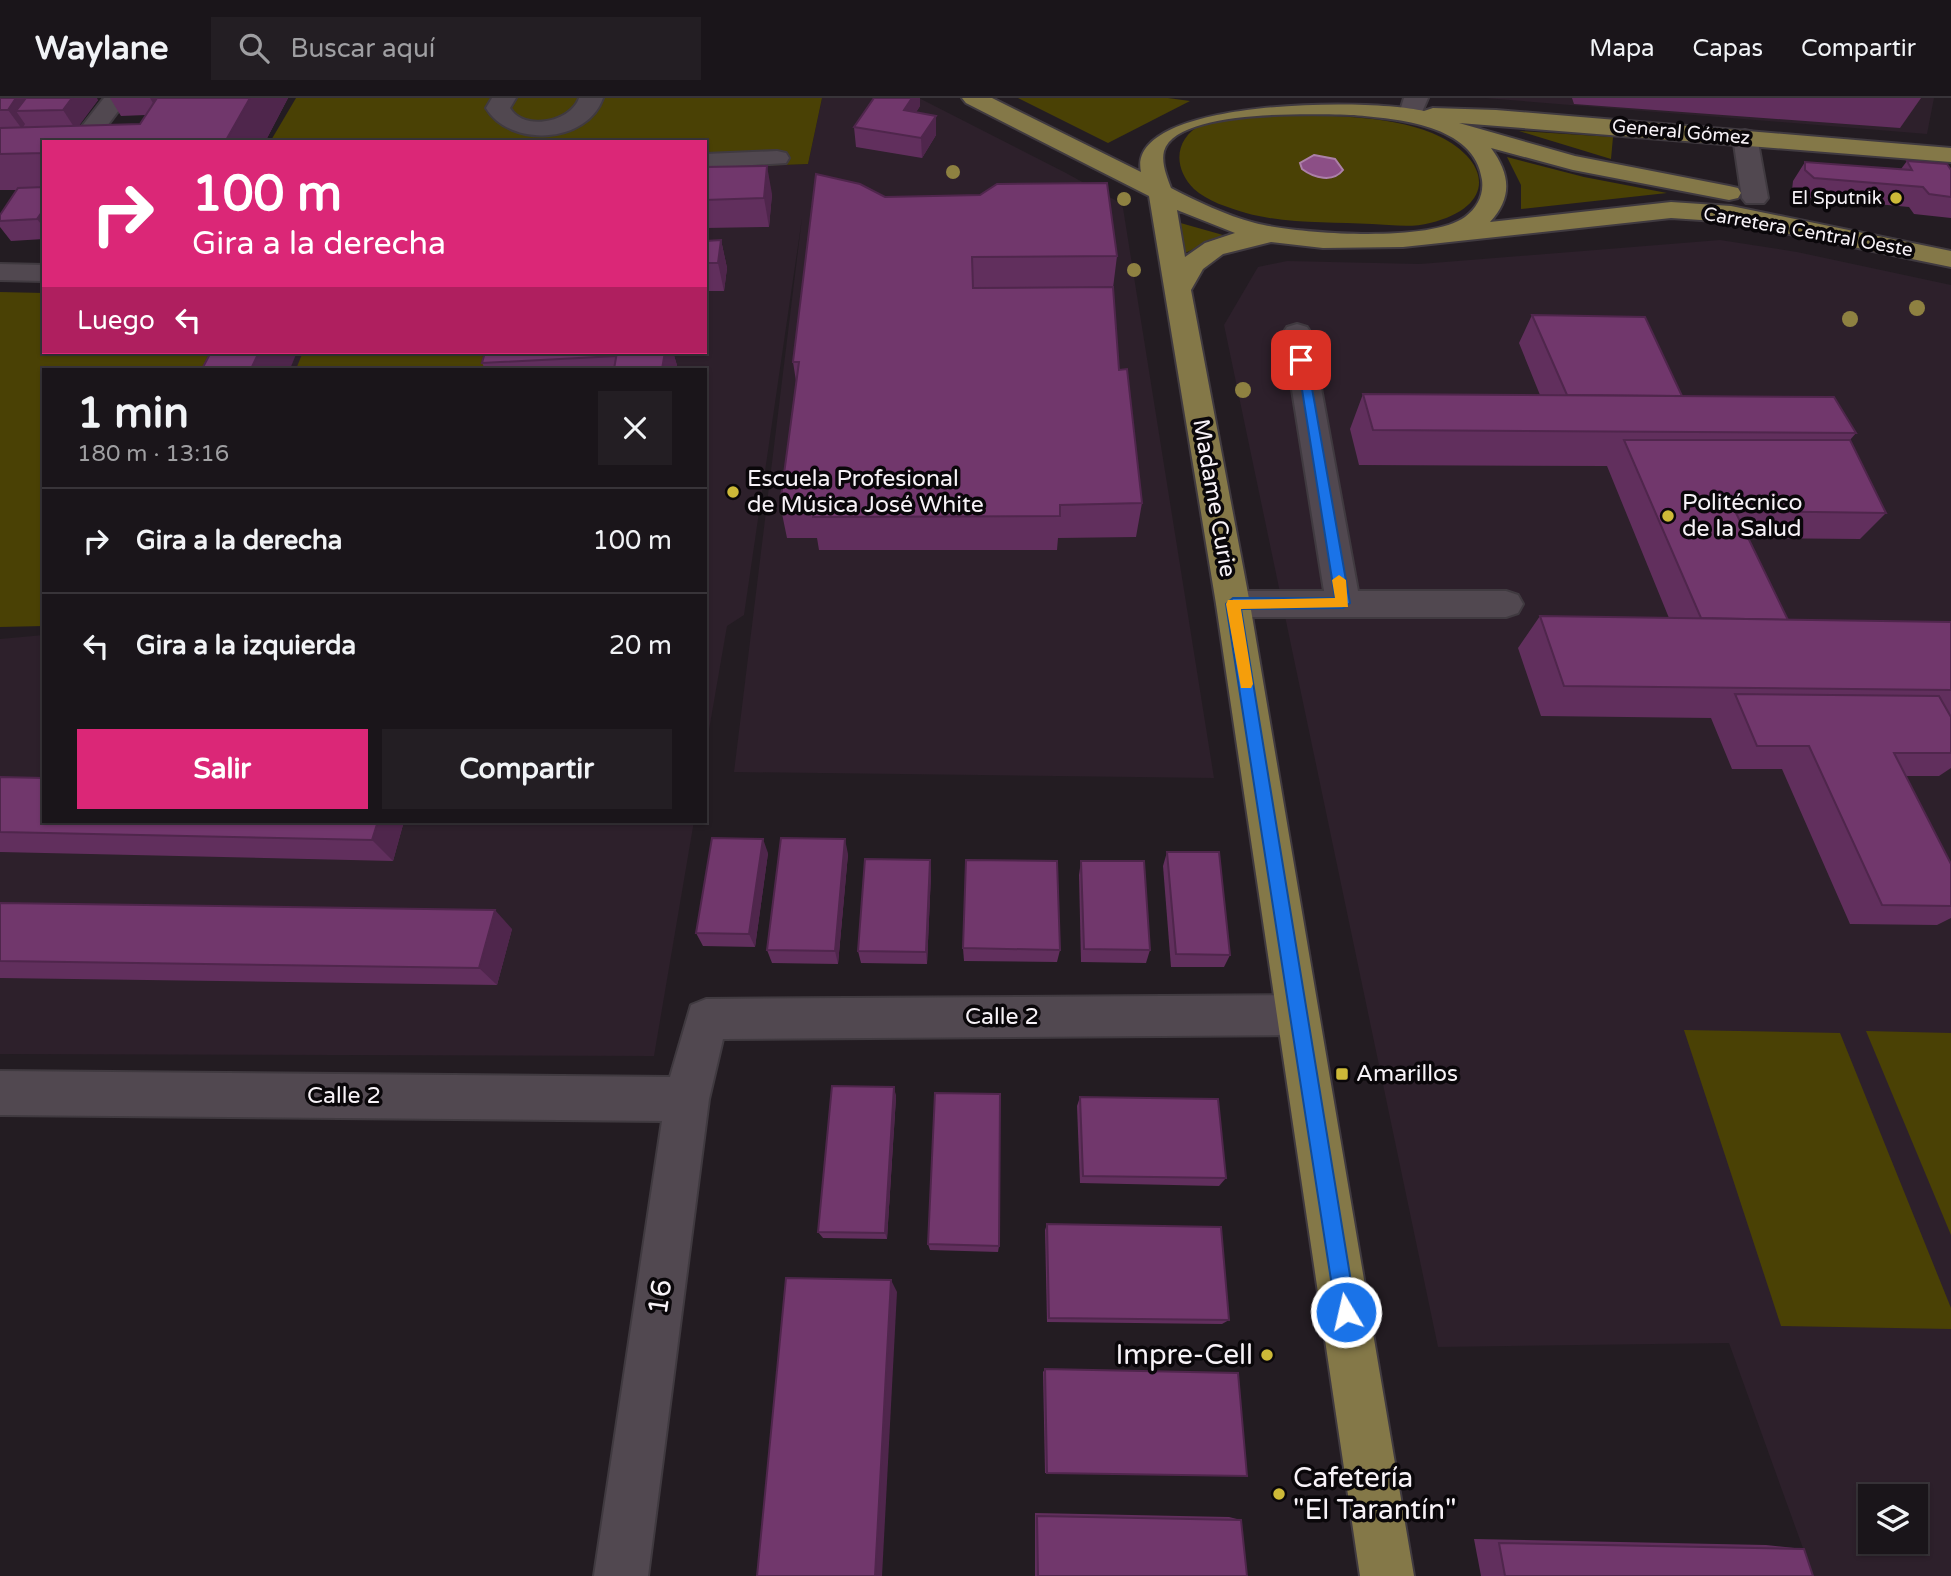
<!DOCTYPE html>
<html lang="es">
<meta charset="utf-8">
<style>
:root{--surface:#1a151a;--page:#231e23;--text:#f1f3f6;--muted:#9f9fa2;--line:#383439;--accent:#db2777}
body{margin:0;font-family:"Varela Round",sans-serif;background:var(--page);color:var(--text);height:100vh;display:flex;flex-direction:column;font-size:26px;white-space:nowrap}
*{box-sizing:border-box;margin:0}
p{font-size:23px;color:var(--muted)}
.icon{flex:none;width:38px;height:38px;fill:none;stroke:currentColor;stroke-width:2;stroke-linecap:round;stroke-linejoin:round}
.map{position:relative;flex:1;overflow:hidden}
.side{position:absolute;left:42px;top:270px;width:665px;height:455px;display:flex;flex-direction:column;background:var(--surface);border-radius:0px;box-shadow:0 2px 5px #0004,0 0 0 2px var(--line)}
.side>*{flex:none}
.top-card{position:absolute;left:42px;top:42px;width:665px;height:214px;border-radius:0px;box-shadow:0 2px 5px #0004,0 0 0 2px var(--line);background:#db2777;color:#fff;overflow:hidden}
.buttons{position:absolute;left:1858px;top:1386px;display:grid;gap:14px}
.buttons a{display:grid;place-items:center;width:70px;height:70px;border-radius:0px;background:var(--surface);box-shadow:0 2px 5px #0004,0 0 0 2px var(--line);font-size:35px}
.pin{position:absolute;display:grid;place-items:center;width:60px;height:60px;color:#fff;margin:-30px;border-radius:14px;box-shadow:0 4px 10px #0006}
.me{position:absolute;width:77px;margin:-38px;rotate:351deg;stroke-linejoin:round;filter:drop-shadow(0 0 5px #0008)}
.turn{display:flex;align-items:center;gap:24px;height:147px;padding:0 35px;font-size:32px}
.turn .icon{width:91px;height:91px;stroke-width:2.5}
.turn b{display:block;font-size:49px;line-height:60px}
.then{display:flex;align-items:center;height:66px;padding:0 35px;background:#0003;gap:14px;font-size:26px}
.round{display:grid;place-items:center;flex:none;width:74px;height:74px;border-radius:0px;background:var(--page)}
.headline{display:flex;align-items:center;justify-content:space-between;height:119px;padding:0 35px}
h1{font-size:42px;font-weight:800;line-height:52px}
.cta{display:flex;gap:14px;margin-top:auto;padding:14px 35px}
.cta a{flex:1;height:80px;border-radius:0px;background:var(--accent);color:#fff;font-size:28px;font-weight:800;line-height:80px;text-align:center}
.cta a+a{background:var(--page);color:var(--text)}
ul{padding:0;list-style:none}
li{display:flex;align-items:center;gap:21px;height:105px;padding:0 35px;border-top:2px solid var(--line)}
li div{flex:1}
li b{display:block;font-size:26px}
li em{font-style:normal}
header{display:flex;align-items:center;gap:42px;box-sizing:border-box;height:98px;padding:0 35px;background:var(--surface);border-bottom:2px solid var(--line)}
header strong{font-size:33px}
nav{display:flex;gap:38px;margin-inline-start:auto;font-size:24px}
.search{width:490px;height:63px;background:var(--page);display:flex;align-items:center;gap:18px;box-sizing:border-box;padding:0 24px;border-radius:0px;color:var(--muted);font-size:26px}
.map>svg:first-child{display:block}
</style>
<header>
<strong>Waylane</strong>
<div class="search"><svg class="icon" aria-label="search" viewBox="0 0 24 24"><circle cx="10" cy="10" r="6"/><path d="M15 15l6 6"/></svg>Buscar aquí</div>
<nav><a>Mapa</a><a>Capas</a><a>Compartir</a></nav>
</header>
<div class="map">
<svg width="1951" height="1478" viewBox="0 0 1951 1478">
<rect width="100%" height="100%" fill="#231c22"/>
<g fill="#2d202b" fill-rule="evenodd">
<polygon points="822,0 919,0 1066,75 1115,102 1123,110 1214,680 734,674 802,120 744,517 727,528 705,655 705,271 214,271 222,254 705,254 705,70 808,66"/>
<polygon points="1485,0 1934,0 1927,36"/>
<path d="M1720,142L1797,154L1951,187V1478H1813L1729,1245L1438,1249L1224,227L1258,169L1287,163L1420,166ZM1871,1398H1916V1444H1871Z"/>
<polygon points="44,537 44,723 694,723 654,958 0,956 0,541"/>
</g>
<g fill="#4a4105">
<polygon points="296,0 822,0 808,66 705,70 705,44 270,44"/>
<polygon points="1018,0 1168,0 1190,3 1108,45"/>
<path d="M1254,15C1308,19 1383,14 1432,35C1491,60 1499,108 1430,125C1413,130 1390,127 1372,126C1331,124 1286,126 1246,115C1229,110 1207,103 1194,91C1172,69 1175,40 1202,26C1216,19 1239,19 1254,15Z"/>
<polygon points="1519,33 1613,39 1611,61"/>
<polygon points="1507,59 1584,79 1667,95 1521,111 1521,87"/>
<polygon points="1177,124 1223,137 1181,157"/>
<polygon points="0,194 44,195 44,254 222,254 213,271 44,271 44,528 0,529"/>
<polygon points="303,254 492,254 487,271 296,271"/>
<polygon points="1684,932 1840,935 1951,1210 1951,1231 1781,1228"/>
<polygon points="1866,933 1951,935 1951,1137"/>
</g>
<path fill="#8c4f86" stroke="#ac80a8" stroke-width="2" d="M1314,57L1335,61L1343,72C1333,85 1314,80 1302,71L1300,65Z"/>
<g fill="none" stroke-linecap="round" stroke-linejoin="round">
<defs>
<g id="minor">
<polygon points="104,0 128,0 95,44 0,46 0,32 79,32"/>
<path d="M492,0H516L510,10C524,34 571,24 579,0H603C587,46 510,50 486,10Z"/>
<polygon points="1404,0 1428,0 1419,21 1403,21 1399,16"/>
<polygon points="1745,32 1753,34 1757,39 1768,100 1764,105 1746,105 1742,100 1733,39 1737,34"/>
<polygon points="777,53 786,55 789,60 786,65 705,70 705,56"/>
<polygon points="0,166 44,167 44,183 0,182"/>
<polygon points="1297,226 1307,229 1311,235 1358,493 1506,493 1518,497 1523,506 1518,515 1506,519 1233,519 1221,515 1216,506 1221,497 1233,493 1324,493 1283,235 1287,229"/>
<polygon points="1298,897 1313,903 1319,917 1313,931 1298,937 723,941 709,1001 648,1478 594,1478 662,1023 0,1017 0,973 670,979 691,907 706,901"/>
</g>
<path id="major" d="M962,0H992L1141,74C1125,0 1371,0 1424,13L1433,10L1496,12L1951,50V64L1459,25L1575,58L1729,88L1738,90L1741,95L1738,100L1729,102L1573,72L1491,50C1510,76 1513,99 1490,124L1671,104L1731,108L1951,153V169L1731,124L1671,120L1403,149L1323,150L1271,144L1223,156L1203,171L1191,192L1250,506L1414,1478H1360L1216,506L1149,98L966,5ZM1354,17C1396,21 1475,26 1482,82C1484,97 1477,110 1465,119C1429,145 1298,136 1255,125C1225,117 1198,104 1171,90C1167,79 1161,65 1164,53C1177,10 1318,16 1354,17ZM1177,112L1235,135L1205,145L1185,159Z"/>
</defs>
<use href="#minor" stroke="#403a40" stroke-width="4"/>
<use href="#major" stroke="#403a40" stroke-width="4"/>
<use href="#minor" fill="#514850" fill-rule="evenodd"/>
<use href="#major" fill="#847848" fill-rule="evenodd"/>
</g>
<g fill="#8e8141">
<circle cx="953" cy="74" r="7"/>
<circle cx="1124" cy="101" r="7"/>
<circle cx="1134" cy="172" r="7"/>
<circle cx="1917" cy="210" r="8"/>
<circle cx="1850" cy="221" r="8"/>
<circle cx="1243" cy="292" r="8"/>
</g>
<g fill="#612f5d">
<polygon points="0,0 98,2 78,28 140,26 146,17 121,18 110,0 288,0 265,44 44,44 44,141 11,143 0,129 0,117 17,92 0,92"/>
<polygon points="1572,0 1921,0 1900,30 1574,6"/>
<polygon points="920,8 916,14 936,18 936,37 922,60 856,49 854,29"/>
<polygon points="1907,63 1951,72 1951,120 1914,116 1909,109 1801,99 1792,92 1793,83 1805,64 1901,71"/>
<polygon points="705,69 772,96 769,129 705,130"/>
<polygon points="885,99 1117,158 1113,190 1119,272 1142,405 1136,439 1058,440 1057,452 819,452 817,440 787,440 780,406 796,283 793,264"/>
<polygon points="721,142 727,170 724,193 705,193 705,143"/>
<polygon points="1532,217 1682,298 1856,335 1850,342 1886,415 1860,441 1748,440 1788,522 1951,524 1951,670 1939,678 1906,678 1951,766 1951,820 1937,827 1850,826 1782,671 1732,671 1711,620 1541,618 1518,550 1540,518 1669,520 1607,368 1359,367 1350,331 1363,296 1540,297 1519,245"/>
<polygon points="673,254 678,271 485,271 482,265"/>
<polygon points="0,679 404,723 393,763 0,754"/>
<polygon points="1167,754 1230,857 1224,869 1171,869 1163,768"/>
<polygon points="768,755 755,849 703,848 696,835"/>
<polygon points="848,756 838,866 772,865 767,852"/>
<polygon points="930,762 931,776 927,866 861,865 858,853"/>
<polygon points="1081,763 1150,852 1146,865 1081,864 1079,777"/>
<polygon points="0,805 512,831 497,887 0,880"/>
<polygon points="963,850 1060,852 1057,864 964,863"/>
<polygon points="894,989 896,999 887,1141 823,1140 818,1134"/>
<polygon points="1080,999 1226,1080 1219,1088 1080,1085 1077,1008"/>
<polygon points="1047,1126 1229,1222 1222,1226 1047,1224 1045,1132"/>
<polygon points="928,1146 999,1148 998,1154 930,1152"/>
<polygon points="1045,1271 1047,1375 1045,1375 1043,1274"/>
<polygon points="1035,1415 1229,1419 1241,1422 1247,1478 1035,1478"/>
<polygon points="1474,1441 1766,1447 1804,1451 1813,1478 1481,1478"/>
</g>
<g fill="#4f264c">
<polygon points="16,0 42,0 16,13 25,26 22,31 8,12"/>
<polygon points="72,0 97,0 98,2 76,32 63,12"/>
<polygon points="150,0 166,0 160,17"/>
<polygon points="250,0 288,0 265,44 225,44"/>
<polygon points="912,0 920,0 920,8 905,32 904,12"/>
<polygon points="936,18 936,37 922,60 921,40"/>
<polygon points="767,68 772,96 769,129 764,100"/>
<polygon points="44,111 44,130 37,121"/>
<polygon points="721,142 727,170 724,193 718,165"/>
<polygon points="259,254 297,254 290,271 251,271"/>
<polygon points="665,254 673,254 678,271 662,271"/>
<polygon points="378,723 404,723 393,763 372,742"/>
<polygon points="763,741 768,755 755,849 749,836"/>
<polygon points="845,741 848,756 838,866 835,853"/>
<polygon points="930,762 931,776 927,866 926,854"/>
<polygon points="495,812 512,831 497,887 479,870"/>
<polygon points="894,989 896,999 887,1141 885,1135"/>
<polygon points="891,1182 897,1194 882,1478 875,1478"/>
</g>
<g fill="#71376c" stroke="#4f264c" stroke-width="2">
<polygon points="0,0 16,0 8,12 0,12"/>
<polygon points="26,0 72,0 63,12 16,13"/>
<polygon points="157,0 250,0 225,44 44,44 44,55 0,56 0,30 140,26"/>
<polygon points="874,0 912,0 904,12 936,18 921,40 854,29"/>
<polygon points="1907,63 1947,66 1951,72 1951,99 1929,96 1923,89 1814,80 1805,72 1805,64 1912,72"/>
<polygon points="767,68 764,100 705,102 705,69"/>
<polygon points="816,76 860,86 885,99 980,97 997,86 1107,85 1117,158 972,159 973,190 1113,189 1119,272 1127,271 1142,405 1060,407 1060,418 813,419 814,407 780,406 799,264 793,264"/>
<polygon points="44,89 44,111 37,121 0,123 0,117 18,90"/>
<polygon points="721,142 718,165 705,165 705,143"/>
<polygon points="1532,217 1645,219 1682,298 1567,297"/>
<polygon points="211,254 259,254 251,271 202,271"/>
<polygon points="485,254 617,254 616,258 482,265"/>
<polygon points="617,254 665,254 662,271 614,271"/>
<polygon points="1363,296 1834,299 1856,335 1373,332"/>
<polygon points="1624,342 1850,342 1886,415 1735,413 1788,522 1701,520"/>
<polygon points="1540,518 1951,524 1951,592 1564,588"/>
<polygon points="1735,596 1939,598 1951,619 1951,655 1894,655 1951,766 1951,808 1882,807 1809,648 1757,648"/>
<polygon points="0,679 44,680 44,723 378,723 372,742 0,734"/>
<polygon points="712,740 763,741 749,836 696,835"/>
<polygon points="781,740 845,741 835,853 767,852"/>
<polygon points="1167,754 1219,754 1230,857 1176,856"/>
<polygon points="865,761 930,762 926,854 858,853"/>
<polygon points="966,762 1057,763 1060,852 963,850"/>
<polygon points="1081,763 1144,763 1150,852 1084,851"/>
<polygon points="0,805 495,812 479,870 0,863"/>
<polygon points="832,988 894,989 885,1135 818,1134"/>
<polygon points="935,995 1000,996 999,1148 928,1146"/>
<polygon points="1080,999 1218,1001 1226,1080 1083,1078"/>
<polygon points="1047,1126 1221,1129 1229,1222 1049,1220"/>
<polygon points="786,1180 891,1182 875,1478 757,1478"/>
<polygon points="1045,1271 1238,1275 1247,1378 1047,1375"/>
<polygon points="1037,1418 1241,1422 1247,1478 1038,1478"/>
<polygon points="1499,1445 1804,1451 1813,1478 1505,1478"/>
</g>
<polygon fill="#1a73e8" stroke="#114b97" stroke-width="2" points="1297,260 1307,262 1350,505 1343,510 1241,511 1356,1214 1353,1221 1346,1224 1339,1221 1336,1214 1226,506 1233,500 1335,500"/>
<polygon fill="#f59e0b" points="1339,477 1346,482 1348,509 1241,511 1253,586 1251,590 1241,590 1226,506 1228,502 1335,500 1332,482"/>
<g fill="#cdb938" stroke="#0a070a" stroke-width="2.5">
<circle cx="1896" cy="100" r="7"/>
<circle cx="733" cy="394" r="7"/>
<circle cx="1668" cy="418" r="7"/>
<rect x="1335" y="969" width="14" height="14" rx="3.5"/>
<circle cx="1267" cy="1257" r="7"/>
<circle cx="1279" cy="1396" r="7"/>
</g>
<g text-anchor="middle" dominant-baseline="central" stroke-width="7" stroke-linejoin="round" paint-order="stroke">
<g font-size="19" fill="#f7f2f7" stroke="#0a070a">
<text transform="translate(1681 34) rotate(5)">General Gómez</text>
<text transform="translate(1808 134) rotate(10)">Carretera Central Oeste</text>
</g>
<g font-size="19" fill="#f7f2f7" stroke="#0a070a" text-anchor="end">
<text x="1882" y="100">El Sputnik</text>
</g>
<g font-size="23" fill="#f7f2f7" stroke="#0a070a" text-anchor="start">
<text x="747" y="381">Escuela Profesional<tspan x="747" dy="26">de Música José White</tspan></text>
<text x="1682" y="405">Politécnico<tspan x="1682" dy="26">de la Salud</tspan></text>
<text x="1356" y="976">Amarillos</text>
</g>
<g font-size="23" fill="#f7f2f7" stroke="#0a070a">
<text transform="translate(1214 400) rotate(80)">Madame Curie</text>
<text x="1002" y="919">Calle 2</text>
<text x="344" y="998">Calle 2</text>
</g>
<g font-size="28" fill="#f7f2f7" stroke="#0a070a">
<text transform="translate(660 1199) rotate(-82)">16</text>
</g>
<g font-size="28" fill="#f7f2f7" stroke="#0a070a" text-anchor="end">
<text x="1253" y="1257">Impre-Cell</text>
<text x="1293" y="1380" text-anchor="start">Cafetería<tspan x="1293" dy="32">"El Tarantín"</tspan></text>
</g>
</g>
</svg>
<div class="buttons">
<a><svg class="icon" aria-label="layers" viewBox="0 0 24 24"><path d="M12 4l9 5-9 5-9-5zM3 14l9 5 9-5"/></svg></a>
</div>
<div class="pin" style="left:1301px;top:262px;background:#d93025"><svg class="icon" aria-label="arrive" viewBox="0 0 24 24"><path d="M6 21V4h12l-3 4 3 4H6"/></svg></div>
<svg class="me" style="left:1346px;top:1214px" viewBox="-20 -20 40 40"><circle r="17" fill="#1a73e8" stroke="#fff" stroke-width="3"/><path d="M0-11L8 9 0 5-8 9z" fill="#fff"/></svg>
<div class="top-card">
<div class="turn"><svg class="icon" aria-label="right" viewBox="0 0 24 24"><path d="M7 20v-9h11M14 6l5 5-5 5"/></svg><div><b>100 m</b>Gira a la derecha</div></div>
<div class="then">Luego<svg class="icon" aria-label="left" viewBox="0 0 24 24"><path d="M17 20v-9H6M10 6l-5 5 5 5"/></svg></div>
</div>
<section class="side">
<div class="headline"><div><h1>1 min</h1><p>180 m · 13:16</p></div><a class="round"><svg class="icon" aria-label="close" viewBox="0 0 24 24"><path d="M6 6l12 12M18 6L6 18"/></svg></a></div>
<ul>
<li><svg class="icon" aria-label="right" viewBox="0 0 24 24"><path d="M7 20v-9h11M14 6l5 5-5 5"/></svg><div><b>Gira a la derecha</b></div><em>100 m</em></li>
<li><svg class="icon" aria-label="left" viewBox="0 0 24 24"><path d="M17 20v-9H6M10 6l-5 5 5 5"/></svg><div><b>Gira a la izquierda</b></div><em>20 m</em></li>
</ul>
<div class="cta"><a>Salir</a><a>Compartir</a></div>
</section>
</div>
